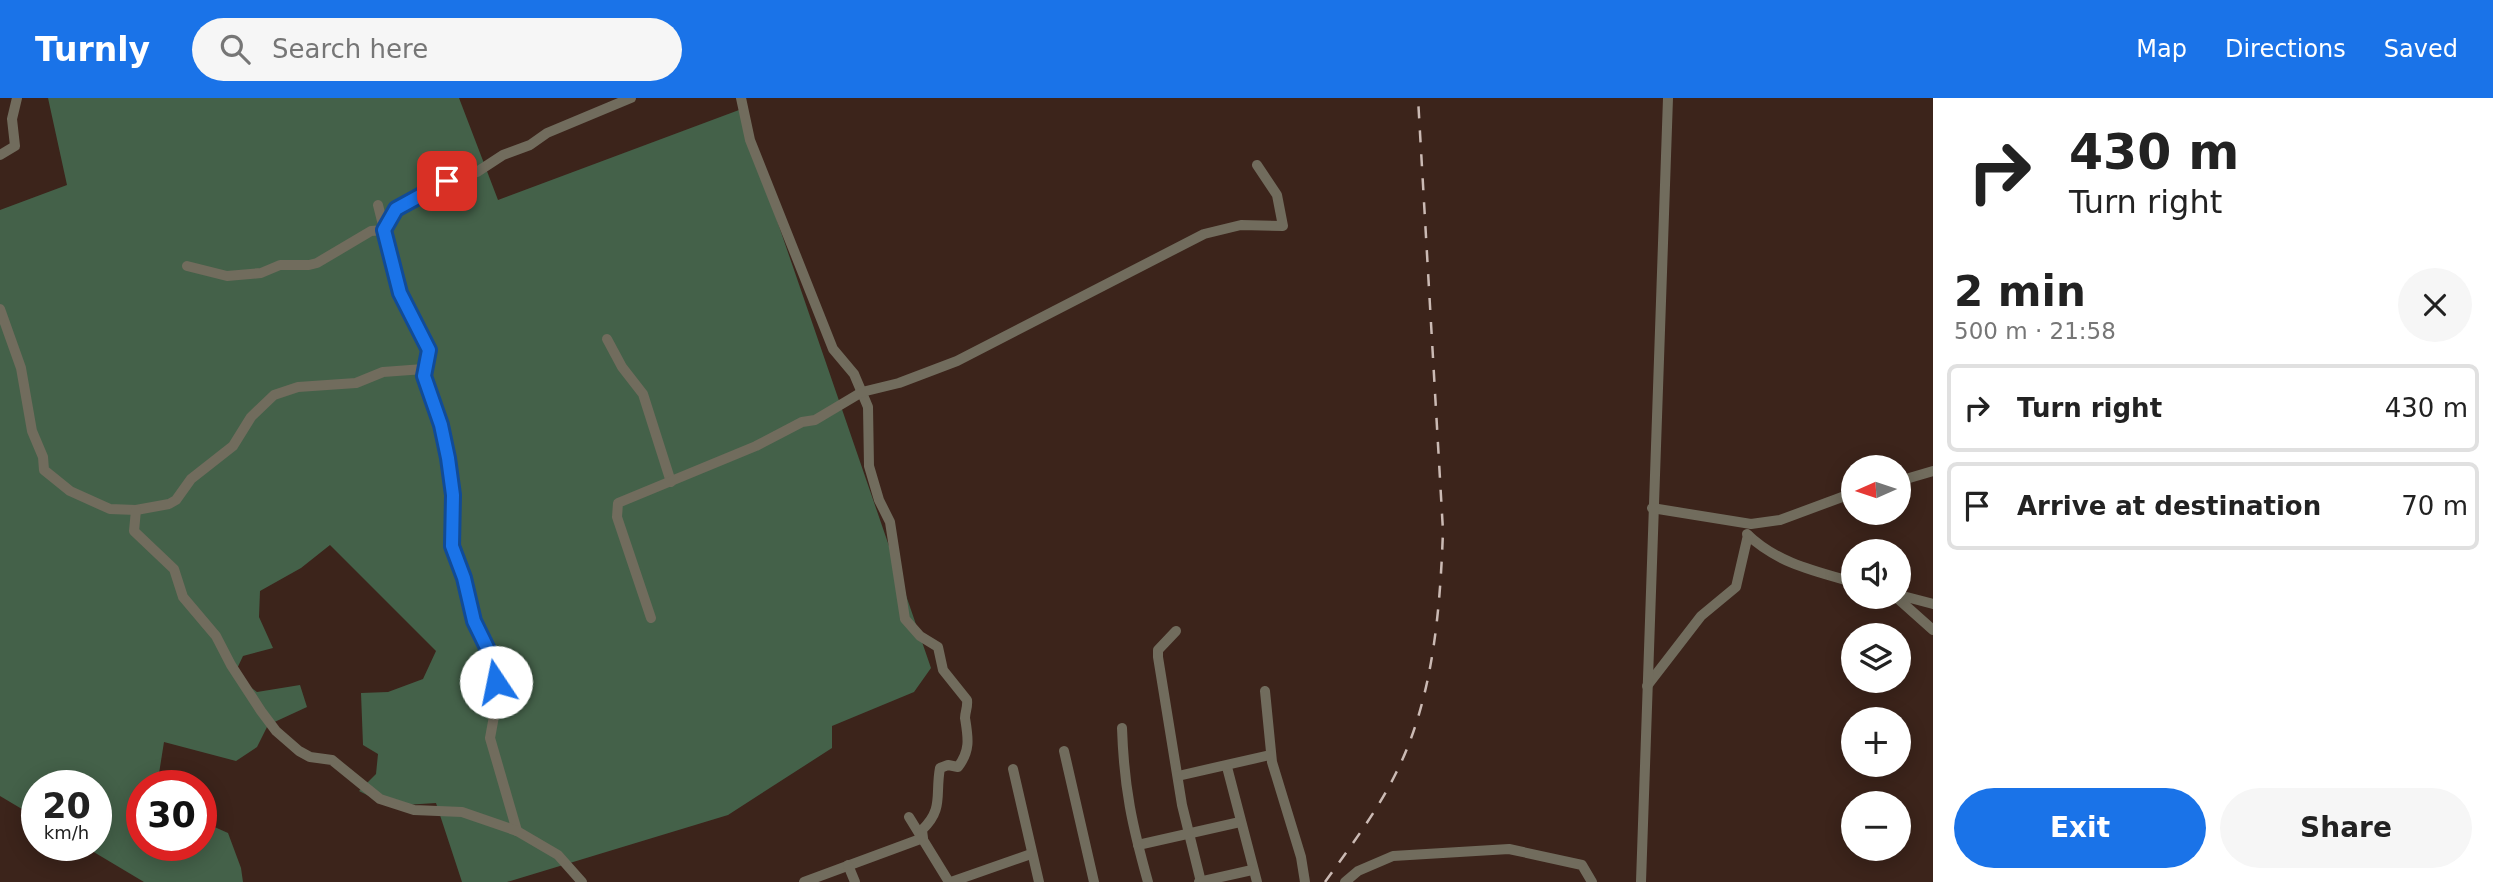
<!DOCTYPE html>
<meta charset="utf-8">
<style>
:root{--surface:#fff;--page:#f6f6f6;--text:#222;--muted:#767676;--line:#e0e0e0;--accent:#1a73e8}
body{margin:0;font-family:"DejaVu Sans",sans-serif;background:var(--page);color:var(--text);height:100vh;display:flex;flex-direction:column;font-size:26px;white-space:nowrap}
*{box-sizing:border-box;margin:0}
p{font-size:23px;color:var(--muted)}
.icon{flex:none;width:38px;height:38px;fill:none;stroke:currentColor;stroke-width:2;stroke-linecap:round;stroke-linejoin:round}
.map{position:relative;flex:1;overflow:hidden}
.panel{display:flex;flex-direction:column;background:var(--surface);width:560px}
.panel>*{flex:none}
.hud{background:#fff;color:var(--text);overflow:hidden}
.needle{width:46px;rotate:267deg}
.controls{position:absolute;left:1841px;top:357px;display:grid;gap:14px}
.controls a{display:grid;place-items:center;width:70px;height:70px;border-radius:50%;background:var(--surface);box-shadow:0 4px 18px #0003;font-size:35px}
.speed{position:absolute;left:21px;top:672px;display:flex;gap:14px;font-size:35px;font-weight:700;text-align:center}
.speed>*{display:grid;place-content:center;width:91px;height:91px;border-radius:50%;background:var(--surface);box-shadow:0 4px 18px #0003;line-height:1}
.speed small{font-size:18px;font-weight:400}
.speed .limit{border:10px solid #d22;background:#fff;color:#111}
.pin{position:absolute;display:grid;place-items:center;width:60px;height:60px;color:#fff;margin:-30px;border-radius:14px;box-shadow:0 4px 10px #0006}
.me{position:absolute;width:77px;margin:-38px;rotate:349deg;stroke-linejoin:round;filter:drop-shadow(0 0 5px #0008)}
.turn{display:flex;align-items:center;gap:24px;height:147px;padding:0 21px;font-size:32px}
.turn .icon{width:91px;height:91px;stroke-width:2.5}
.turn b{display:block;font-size:49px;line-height:60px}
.round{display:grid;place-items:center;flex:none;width:74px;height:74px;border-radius:37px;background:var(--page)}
.overview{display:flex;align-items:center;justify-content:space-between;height:119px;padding:0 21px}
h1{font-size:42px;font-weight:600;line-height:52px}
.action{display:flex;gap:14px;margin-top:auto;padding:14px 21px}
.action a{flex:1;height:80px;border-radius:42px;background:var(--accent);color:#fff;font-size:28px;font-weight:600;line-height:80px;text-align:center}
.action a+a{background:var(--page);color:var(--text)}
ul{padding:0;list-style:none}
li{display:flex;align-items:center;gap:21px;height:88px;margin:0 14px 10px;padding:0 7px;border:4px solid var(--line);border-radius:10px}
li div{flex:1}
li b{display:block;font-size:26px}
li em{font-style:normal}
header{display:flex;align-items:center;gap:42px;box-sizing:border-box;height:98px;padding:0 35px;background:var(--accent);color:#fff}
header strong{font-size:33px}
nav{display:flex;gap:38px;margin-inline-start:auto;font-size:24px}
.search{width:490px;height:63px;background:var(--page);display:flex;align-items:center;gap:18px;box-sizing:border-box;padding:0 24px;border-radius:38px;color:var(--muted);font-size:26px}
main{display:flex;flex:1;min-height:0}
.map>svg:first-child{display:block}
</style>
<header>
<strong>Turnly</strong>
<div class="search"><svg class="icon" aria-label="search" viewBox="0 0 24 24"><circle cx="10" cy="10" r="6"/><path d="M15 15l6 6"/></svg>Search here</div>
<nav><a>Map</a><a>Directions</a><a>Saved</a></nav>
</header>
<main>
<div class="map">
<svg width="1933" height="784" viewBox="0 0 1933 784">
<rect width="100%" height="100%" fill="#3c241b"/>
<polygon fill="#446149" points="48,0 459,0 498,102 739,12 931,570 914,594 832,628 832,650 728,717 507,784 462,784 436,705 389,708 359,693 376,676 378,656 363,647 361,595 388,594 423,581 436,553 330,447 301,470 260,493 259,519 273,550 243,558 234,577 257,594 300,587 307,609 268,627 257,649 236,663 164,644 157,688 142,688 142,747 201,747 201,723 228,735 241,770 243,784 144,784 82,747 96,747 96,688 37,688 37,720 0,698 0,112 67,87"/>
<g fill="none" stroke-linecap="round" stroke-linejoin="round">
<g stroke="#716c5d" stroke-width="10">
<path d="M741,0L750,42L833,251L854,276L868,309L869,368L879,402L890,424L905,521L920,538L938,549L943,572L967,602C968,609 965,614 965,620C968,639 971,652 958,669L948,667L940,670C935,697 944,711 922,732L923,740L804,784"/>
<polyline points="0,57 15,48 12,21 17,0"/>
<polyline points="378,107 400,195 429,252 424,278 441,327 453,397 451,448 464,480 478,535 486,544 494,564 497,602 490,640 517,733"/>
<polyline points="187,168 227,178 261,175 280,167 309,167 317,165 371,133 384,132 396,112 437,87 477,74 503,57 530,47 547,35 631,0"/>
<polyline points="0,211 21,270 32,333 43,359 44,372 70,393 110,411 136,412 169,406 176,402 191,381 233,348 251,319 274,297 298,289 356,285 383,274 424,271"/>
<polyline points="607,241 622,269 643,296 671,384"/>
<polyline points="1899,383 1933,373"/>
<polyline points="1652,410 1751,426 1780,422 1853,395"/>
<polyline points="136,412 134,433 174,471 183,499 216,538 231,567 261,613 276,633 299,653 310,659 332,662 380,701 414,712 462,714 517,733 558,757 582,784"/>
<path d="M1747,436C1777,465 1814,473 1853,484"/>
<polyline points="1899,497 1933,506"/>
<polyline points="1896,499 1933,532"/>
<polyline points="651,520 617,419 618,405 756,348 802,324 815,322 862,294 899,285 957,263 1204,136 1241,127 1283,128 1277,97 1257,67"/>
<polyline points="1176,533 1158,552 1158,559 1182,707 1201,784"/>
<polyline points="1647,588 1701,518 1736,489 1748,437"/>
<polyline points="1265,593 1272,664 1301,759 1305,784"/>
<path d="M1122,630C1124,690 1132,727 1148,784"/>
<polyline points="1064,653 1094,784"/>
<polyline points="1227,669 1257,784"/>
<polyline points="1013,671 1039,784"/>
<polyline points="1178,678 1270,657"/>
<polyline points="909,719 949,784"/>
<polyline points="1138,747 1240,724"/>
<polyline points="848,767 855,784"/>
<polyline points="951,784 1031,756"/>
<polyline points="1199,784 1252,772"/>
<polyline points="1345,784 1358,773 1393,758 1509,751 1582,767 1592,784"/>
<polyline points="1641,784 1668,0"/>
</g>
<path stroke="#cbbab4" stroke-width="2.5" stroke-dasharray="12 12" stroke-linecap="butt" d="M1325,784C1350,749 1376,715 1395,677C1433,603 1440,514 1443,433L1418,0"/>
</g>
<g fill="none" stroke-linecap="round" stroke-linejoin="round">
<defs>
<polyline id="route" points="447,83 396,111 384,132 400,195 429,252 424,278 441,327 448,360 453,397 452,448 464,480 474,523 494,564 496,584"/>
</defs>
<use href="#route" stroke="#114b97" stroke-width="18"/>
<use href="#route" stroke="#1a73e8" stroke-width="12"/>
</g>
</svg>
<div class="controls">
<a><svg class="needle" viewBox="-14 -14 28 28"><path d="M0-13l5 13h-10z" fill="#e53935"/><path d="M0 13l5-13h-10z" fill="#767676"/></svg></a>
<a><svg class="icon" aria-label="sound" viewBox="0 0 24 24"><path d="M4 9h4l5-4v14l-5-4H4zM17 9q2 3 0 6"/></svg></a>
<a><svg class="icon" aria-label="layers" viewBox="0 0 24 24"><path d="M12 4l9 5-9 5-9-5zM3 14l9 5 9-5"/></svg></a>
<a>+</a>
<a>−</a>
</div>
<div class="speed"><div>20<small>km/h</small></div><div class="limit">30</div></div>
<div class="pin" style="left:447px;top:83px;background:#d93025"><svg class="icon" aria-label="arrive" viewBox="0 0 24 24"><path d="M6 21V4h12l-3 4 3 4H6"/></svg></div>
<svg class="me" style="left:496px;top:584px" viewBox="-20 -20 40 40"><circle r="19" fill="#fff"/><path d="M0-13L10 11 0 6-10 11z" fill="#1a73e8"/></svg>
</div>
<section class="panel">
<div class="hud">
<div class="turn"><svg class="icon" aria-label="right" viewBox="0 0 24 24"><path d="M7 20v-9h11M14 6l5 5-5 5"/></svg><div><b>430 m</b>Turn right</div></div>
</div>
<div class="overview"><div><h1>2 min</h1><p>500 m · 21:58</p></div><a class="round"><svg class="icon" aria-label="close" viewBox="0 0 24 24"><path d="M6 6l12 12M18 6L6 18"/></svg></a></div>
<ul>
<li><svg class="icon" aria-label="right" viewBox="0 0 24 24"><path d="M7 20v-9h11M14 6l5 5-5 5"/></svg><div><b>Turn right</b></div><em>430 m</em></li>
<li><svg class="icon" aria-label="arrive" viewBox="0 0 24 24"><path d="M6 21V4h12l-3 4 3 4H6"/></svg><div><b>Arrive at destination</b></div><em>70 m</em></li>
</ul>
<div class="action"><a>Exit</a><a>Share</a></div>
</section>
</main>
